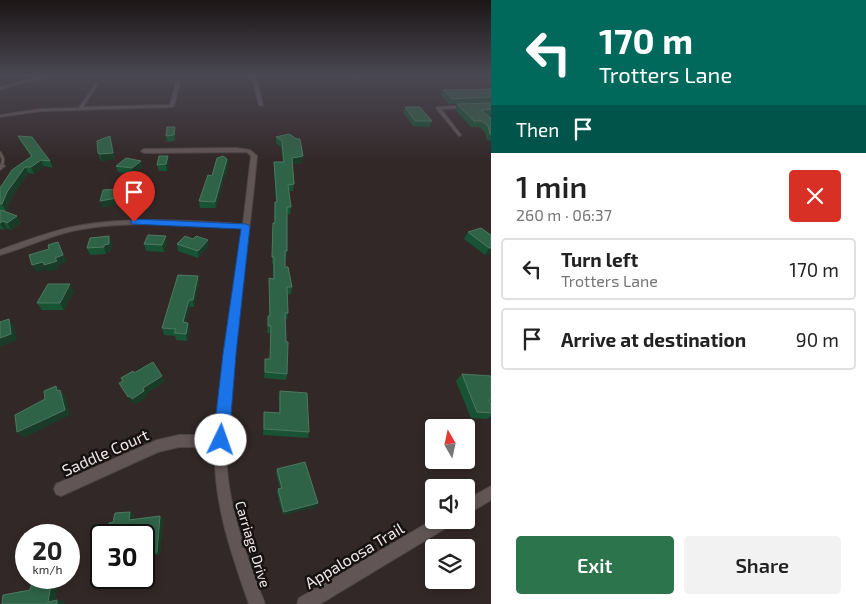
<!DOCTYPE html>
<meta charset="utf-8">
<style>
:root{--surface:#fff;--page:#f2f2f2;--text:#222;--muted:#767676;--line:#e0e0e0;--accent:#2c744c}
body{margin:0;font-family:"Exo 2",sans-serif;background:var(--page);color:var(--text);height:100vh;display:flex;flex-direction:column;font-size:19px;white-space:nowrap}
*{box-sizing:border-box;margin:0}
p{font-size:16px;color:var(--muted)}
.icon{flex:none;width:28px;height:28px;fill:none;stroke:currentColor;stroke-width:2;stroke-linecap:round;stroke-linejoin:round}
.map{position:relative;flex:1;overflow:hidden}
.details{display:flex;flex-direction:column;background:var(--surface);width:375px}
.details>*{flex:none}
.hud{background:#00695c;color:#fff;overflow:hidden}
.needle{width:32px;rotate:351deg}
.buttons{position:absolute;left:425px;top:419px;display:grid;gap:10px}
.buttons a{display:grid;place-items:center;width:50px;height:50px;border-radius:5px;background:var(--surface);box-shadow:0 2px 8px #0003;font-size:25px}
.speed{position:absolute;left:15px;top:524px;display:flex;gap:10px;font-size:25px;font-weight:700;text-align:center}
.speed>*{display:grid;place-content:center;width:65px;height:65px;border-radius:50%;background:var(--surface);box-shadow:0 2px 8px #0003;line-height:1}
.speed small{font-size:12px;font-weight:400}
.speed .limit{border:2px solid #111;border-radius:8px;background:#fff;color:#111}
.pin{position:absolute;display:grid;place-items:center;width:42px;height:42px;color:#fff;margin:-51px -21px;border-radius:50% 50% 50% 0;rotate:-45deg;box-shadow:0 0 5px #0007}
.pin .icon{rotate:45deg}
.me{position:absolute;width:55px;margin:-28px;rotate:3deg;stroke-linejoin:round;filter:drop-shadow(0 0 4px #0008)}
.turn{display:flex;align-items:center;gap:18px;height:105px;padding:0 25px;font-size:22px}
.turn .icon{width:65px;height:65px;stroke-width:2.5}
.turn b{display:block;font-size:35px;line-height:42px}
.then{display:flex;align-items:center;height:48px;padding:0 25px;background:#0003;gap:10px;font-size:19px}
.round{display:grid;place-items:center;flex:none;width:52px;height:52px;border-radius:5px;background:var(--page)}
.summary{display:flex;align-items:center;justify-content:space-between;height:85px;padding:0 25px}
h1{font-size:30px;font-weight:600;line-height:38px}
.action{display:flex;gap:10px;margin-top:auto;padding:10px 25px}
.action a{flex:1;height:58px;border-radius:5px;background:var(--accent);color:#fff;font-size:20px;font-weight:600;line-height:58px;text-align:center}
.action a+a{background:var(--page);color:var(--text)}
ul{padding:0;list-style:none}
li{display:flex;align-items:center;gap:15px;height:62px;margin:0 10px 8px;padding:0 15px;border:2px solid var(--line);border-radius:5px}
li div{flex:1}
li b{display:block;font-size:19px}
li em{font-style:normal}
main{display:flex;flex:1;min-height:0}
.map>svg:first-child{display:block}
</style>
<main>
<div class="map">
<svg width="491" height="604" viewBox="0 0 491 604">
<rect width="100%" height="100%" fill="#332828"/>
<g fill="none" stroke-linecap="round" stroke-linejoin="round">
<defs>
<polyline id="service" points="0,153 3,159 2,166"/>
<g id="minor">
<polygon points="43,76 50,76 0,89 0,87"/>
<polygon points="252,76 256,76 263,106 259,105"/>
<polygon points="351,76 355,76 357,78 354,79"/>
<polygon points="178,81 180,82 174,106 172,107 41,111 0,117 0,115 41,109 79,108 96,83 98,84 83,107 170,105 176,82"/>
<polygon points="491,104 491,106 441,109 461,135 459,136 436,108 438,107"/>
<path d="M236,148L250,150L257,156C251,224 241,292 233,360C230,396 224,433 227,469C231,516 248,560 265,604H249C231,553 213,502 215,447H179L158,452L61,496L56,494L54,489L56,484L157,440L179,435H215L225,344L243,228C187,225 132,220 77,230C50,235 26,248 0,255V250C25,241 51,231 77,226C132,216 188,221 243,224L251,156L247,152L144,153L141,151L144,149Z"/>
<polygon points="2,164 5,166 0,170 0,165"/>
<polygon points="491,486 491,500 466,515 466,500"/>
<polygon points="434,519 453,520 451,525 320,604 297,604 299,598"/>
</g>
</defs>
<use href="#service" stroke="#4e4545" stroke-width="4"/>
<use href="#minor" stroke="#4e4545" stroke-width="2"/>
<use href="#service" stroke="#625555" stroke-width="2.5"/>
<use href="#minor" fill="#625555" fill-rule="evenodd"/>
</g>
<g fill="#175334">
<polygon points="491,89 491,115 487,115 491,118 491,141 487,140 485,132 479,127 471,127 455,110 457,104 480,103 449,104 441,95 443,90"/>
<polygon points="405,107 432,121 430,127 413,126 403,113"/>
<polygon points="176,132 175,141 167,142 166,136"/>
<polygon points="18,136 50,161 53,168 44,166 34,174 28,173 11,199 6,211 3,211 17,216 21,223 11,230 7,228 4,230 0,229 0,188 31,157 21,142"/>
<polygon points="276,137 303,156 302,163 292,164 294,184 293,191 289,191 291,207 290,214 287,214 287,251 286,258 285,258 285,267 292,287 291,294 287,294 288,313 287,319 286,319 287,374 286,380 264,378 265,359 270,359 271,333 267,333 268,316 269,316 269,278 273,279 273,264 272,264 272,230 274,223 274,209 275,202 276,202 274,168 274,162 283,162 281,147 276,143"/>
<polygon points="112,142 114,159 102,161 100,159 98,153"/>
<polygon points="227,159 228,165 216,208 200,208 199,201"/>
<polygon points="141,161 142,167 133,175 118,172 116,166"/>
<polygon points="169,162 167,171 159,171 157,165"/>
<polygon points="468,232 491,235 491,253 485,255 464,239"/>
<polygon points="193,239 208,240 208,247 198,258 178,251 177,244"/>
<polygon points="112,243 111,251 107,252 106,254 90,255 87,248"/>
<polygon points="167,243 164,252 146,251 144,244"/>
<polygon points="198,276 199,283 194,307 190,307 186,323 188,323 190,330 187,341 176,340 175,336 164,335 162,328"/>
<polygon points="74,291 64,310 42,310 37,303"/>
<polygon points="462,374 491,376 491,416 487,419 471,418 456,381"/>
<polygon points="280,391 309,432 308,438 263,435 264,412 279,413 279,397"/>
<polygon points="277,469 318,503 316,507 283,515 277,493 278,489 280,488 276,473"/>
<polygon points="134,515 134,519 160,516 163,520 160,554 153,555 147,562 144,562 144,535 113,522"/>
</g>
<g fill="#193b27">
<polygon points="0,76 20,76 0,81"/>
<polygon points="175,127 176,132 175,141 174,135"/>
<polygon points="110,136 114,159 102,161 100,154"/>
<polygon points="168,156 169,162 167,171 166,164"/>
<polygon points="303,156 302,163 291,164 292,158"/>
<polygon points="227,159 228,165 216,208 215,202"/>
<polygon points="41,160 44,166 34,174 31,167"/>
<polygon points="141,161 142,167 133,175 132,168"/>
<polygon points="25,167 28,173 11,199 6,211 2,204 7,192"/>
<polygon points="119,189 121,195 119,204 102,208 100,201"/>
<polygon points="17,216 21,223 11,230 7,223"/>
<polygon points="3,221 7,228 4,230 0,224"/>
<polygon points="109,236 112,243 111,251 107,252 106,254 104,247 104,245"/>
<polygon points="166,236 167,243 164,252 162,245"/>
<polygon points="208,240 208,247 198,258 198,251"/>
<polygon points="58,242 67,262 59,265 60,268 48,272 46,269 37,272 32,265 55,258"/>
<polygon points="489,248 491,248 491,253 485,255"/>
<polygon points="198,276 199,283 194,307 193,300"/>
<polygon points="70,284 74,291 64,310 60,303"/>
<polygon points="189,300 190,307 185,329 183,322"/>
<polygon points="9,319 14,326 17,340 0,347 0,338"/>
<polygon points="188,323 190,330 187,341 186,334"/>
<polygon points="162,376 165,382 146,394 147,397 135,405 132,399 143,388"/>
<polygon points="56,386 65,396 70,415 24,438 17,432 57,391"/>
<polygon points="130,396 133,402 131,403 128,397"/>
<polygon points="318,503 316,507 283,515 284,512"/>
<polygon points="130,512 134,515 133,523 129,520"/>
<polygon points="160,516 163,520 160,554 157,552"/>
<polygon points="149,552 153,555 147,562 144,560 144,559"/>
<polygon points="52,578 59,578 55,603 48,602"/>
<polygon points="57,600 65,601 64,604 57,604"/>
</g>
<g fill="#2f6347" stroke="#4d7860">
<polygon points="491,89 491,97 452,99 443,90"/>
<polygon points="491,103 491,109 481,110 491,118 491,134 490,134 488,126 482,121 474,121 457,104"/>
<polygon points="405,107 420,107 432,121 415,121"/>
<polygon points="167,127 175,127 174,135 166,136"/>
<polygon points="289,134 297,139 300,139 303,156 292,158 294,184 288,185 291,207 287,207 287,251 285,251 285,267 288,267 292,287 287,287 288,313 285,313 286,342 288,342 287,374 265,372 265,359 270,359 271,326 268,326 268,316 270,316 269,278 274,279 274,257 272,257 273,223 275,223 275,202 277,202 274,162 284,162 282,141 276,137"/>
<polygon points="18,136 32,137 50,161 41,160 31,167 25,167 7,192 2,204 0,204 0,188 12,170 32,156"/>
<polygon points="110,136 113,153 100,154 98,153 97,141"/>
<polygon points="159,156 168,156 166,164 157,165"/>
<polygon points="223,156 227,159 215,202 199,201 208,175 212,176 217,158"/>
<polygon points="126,158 141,161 132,168 116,166"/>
<polygon points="119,189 117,198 100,201 103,190"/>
<polygon points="1,210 17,216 7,223 3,221 0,223 0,211"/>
<polygon points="481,228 491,235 491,248 489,248 468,232"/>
<polygon points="148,235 166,236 162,245 144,244"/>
<polygon points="109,236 109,244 104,245 104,247 87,248 90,238"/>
<polygon points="185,236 193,239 196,236 208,240 198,251 177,244"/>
<polygon points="58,242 63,255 55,258 57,261 44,265 43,262 32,265 29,255 49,249 48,245"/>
<polygon points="178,275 198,276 193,300 189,300 183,322 188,323 186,334 174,333 176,329 162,328"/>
<polygon points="48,284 70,284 60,303 37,303"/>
<polygon points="9,319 11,334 0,338 0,322"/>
<polygon points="153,362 162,376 143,388 144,391 132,399 130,396 128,397 119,383 123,381 121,378 133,371 134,373"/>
<polygon points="462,374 491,376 491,400 489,400 491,405 491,413 477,412"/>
<polygon points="56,386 57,391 60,390 65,410 17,432 15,415 45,399 44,391"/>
<polygon points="280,391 307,393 309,432 264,429 264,412 280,413"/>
<polygon points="305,462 318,503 284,512 278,489 282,488 277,469"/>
<polygon points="130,512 129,520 160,516 157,552 149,552 144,559 144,535 107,535 109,523 113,522 115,513"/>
<polygon points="33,578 52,578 48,602 57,600 57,604 2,604 3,595 30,590"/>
</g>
<linearGradient id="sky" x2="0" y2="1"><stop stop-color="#1c1616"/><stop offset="0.47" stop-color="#4a4853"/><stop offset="1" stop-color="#4a4853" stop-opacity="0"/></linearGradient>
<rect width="491" height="161" fill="url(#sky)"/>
<polygon fill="#1a73e8" stroke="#114b97" points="134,219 246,224 250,226 236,354 229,440 226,446 221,448 215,446 213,440 223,354 241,229 131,224 131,220"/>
<g text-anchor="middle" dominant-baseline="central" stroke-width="5" stroke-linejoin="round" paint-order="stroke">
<g font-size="14" fill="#f1e9e9" stroke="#171212">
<text transform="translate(253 544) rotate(73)">Carriage Drive</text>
</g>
<g font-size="16" fill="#f1e9e9" stroke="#171212">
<text transform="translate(105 452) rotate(-24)">Saddle Court</text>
<text transform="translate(354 555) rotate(-31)">Appaloosa Trail</text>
</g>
</g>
</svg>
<div class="buttons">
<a><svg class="needle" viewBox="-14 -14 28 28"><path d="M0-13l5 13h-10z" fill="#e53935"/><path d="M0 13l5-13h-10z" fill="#767676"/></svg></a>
<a><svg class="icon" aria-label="sound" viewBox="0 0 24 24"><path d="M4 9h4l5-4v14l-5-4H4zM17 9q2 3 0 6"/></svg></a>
<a><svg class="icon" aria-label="layers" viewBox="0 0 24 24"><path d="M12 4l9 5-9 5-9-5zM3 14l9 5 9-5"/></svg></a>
</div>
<div class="speed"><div>20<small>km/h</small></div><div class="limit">30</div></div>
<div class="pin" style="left:134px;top:222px;background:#d93025"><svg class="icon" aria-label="arrive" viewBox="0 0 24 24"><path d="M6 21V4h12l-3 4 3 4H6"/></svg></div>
<svg class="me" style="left:221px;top:440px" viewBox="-20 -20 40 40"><circle r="19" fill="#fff"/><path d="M0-13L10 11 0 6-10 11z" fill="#1a73e8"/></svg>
</div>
<section class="details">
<div class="hud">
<div class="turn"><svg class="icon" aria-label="left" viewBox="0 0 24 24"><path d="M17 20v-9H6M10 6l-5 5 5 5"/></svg><div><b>170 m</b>Trotters Lane</div></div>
<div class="then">Then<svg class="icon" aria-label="arrive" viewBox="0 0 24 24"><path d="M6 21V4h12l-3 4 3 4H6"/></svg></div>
</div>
<div class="summary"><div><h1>1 min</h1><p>260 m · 06:37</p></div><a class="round" style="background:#d93025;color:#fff"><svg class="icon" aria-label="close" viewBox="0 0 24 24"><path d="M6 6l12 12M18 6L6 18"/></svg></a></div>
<ul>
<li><svg class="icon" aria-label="left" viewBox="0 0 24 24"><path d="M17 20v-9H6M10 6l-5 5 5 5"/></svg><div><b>Turn left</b><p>Trotters Lane</p></div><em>170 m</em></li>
<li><svg class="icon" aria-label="arrive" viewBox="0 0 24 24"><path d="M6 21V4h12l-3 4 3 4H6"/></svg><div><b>Arrive at destination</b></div><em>90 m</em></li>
</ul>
<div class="action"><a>Exit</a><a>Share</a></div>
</section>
</main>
